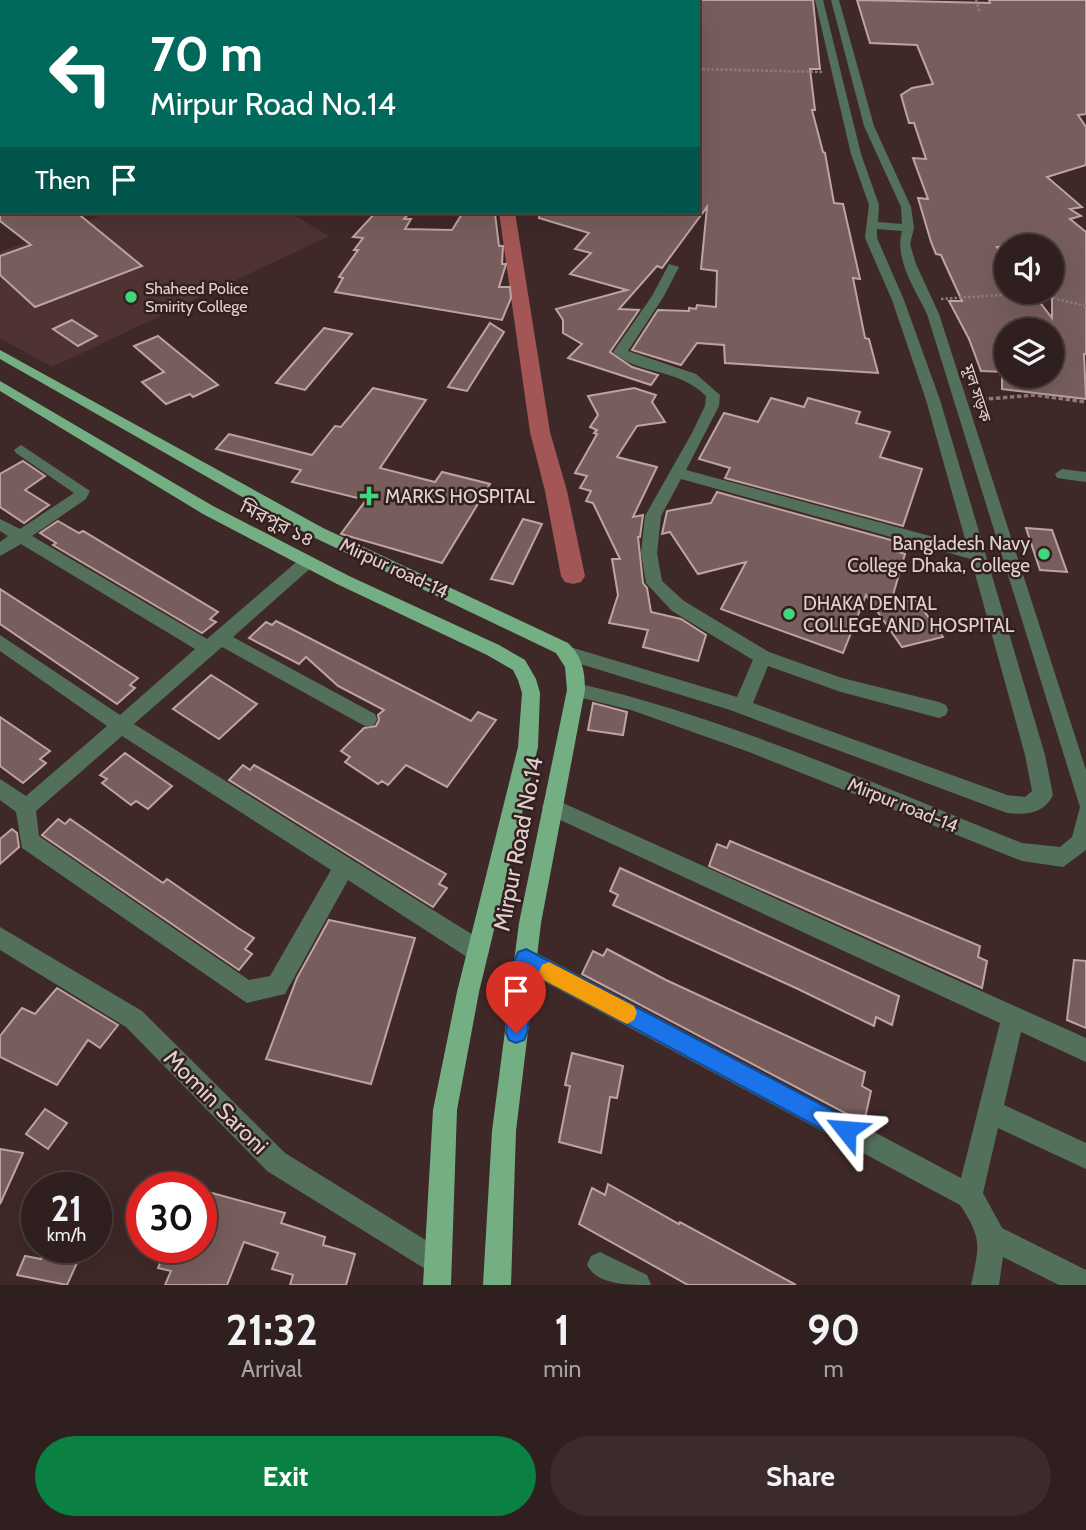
<!DOCTYPE html>
<meta charset="utf-8">
<style>
:root{--surface:#2f1f1e;--page:#3b2c2b;--text:#f1f3f6;--muted:#a7a2a4;--line:#4a3d3c;--accent:#0b8043}
body{margin:0;font-family:Cabin,"Noto Sans Bengali",sans-serif;background:var(--page);color:var(--text);height:100vh;display:flex;flex-direction:column;font-size:26px;white-space:nowrap}
*{box-sizing:border-box;margin:0}
p{font-size:23px;color:var(--muted)}
.icon{flex:none;width:38px;height:38px;fill:none;stroke:currentColor;stroke-width:2;stroke-linecap:round;stroke-linejoin:round}
.map{position:relative;height:1285px;overflow:hidden}
.drawer{display:flex;flex-direction:column;background:var(--surface);flex:1}
.drawer>*{flex:none}
.top-card{position:absolute;left:0px;top:0px;width:700px;height:214px;box-shadow:0 7px 28px #0002,0 0 0 2px var(--line);background:#00695c;color:#fff;overflow:hidden}
.fabs{position:absolute;left:994px;top:234px;display:grid;gap:14px}
.fabs a{display:grid;place-items:center;width:70px;height:70px;border-radius:50%;background:var(--surface);box-shadow:0 7px 28px #0002,0 0 0 2px var(--line);font-size:35px}
.speed{position:absolute;left:21px;top:1172px;display:flex;gap:14px;font-size:35px;font-weight:700;text-align:center}
.speed>*{display:grid;place-content:center;width:91px;height:91px;border-radius:50%;background:var(--surface);box-shadow:0 7px 28px #0002,0 0 0 2px var(--line);line-height:1}
.speed small{font-size:18px;font-weight:400}
.speed .limit{border:10px solid #d22;background:#fff;color:#111}
.pin{position:absolute;display:grid;place-items:center;width:60px;height:60px;color:#fff;margin:-72px -30px;border-radius:50% 50% 50% 0;rotate:-45deg;box-shadow:0 0 7px #0007}
.pin .icon{rotate:45deg}
.me{position:absolute;width:77px;margin:-38px;rotate:298deg;stroke-linejoin:round;filter:drop-shadow(0 0 5px #0008)}
.turn{display:flex;align-items:center;gap:24px;height:147px;padding:0 35px;font-size:32px}
.turn .icon{width:91px;height:91px;stroke-width:2.5}
.turn b{display:block;font-size:49px;line-height:60px}
.then{display:flex;align-items:center;height:66px;padding:0 35px;background:#0003;gap:14px;font-size:26px}
.eta{display:flex;justify-content:space-evenly;align-items:center;height:119px;text-align:center}
.eta b{font-size:42px;font-weight:700;line-height:49px}
.button{display:flex;gap:14px;margin-top:auto;padding:14px 35px}
.button a{flex:1;height:80px;border-radius:42px;background:var(--accent);color:#fff;font-size:28px;font-weight:700;line-height:80px;text-align:center}
.button a+a{background:var(--page);color:var(--text)}
.map>svg:first-child{display:block}
</style>
<div class="map">
<svg width="1086" height="1285" viewBox="0 0 1086 1285">
<rect width="100%" height="100%" fill="#3f2928"/>
<polygon fill="#4f3333" points="111,212 289,212 329,236 52,367 0,338 0,275 35,307 143,265 132,255 47,287 100,232 91,224 0,256 0,252"/>
<g fill="none" stroke-linecap="round" stroke-linejoin="round">
<g fill="#a45656" fill-rule="evenodd">
<rect x="466" y="0" width="12" height="2"/>
<polygon points="499,212 515,212 550,432 567,491 585,576 581,582 573,584 565,582 561,576 545,491 530,432"/>
</g>
</g>
<g fill="#775e5d" stroke="#bfa3a2" stroke-width="2" fill-rule="evenodd">
<polygon points="698,0 813,0 820,69 810,69 815,110 812,110 823,152 825,153 834,203 843,204 860,279 853,278 865,338 869,339 878,373 725,363 724,345 697,343 681,365 632,350 658,310 689,311 689,308 696,309 697,305 716,307 717,271 701,269 707,207 662,268 657,266 619,309 639,310 610,352 632,367 658,375 651,385 568,358 582,344 563,333 563,320 556,309 627,290 570,274 591,253 575,249 589,233 539,218 540,212 698,212"/>
<path d="M857,0L990,3L989,0H1086V114L1078,115L1086,127V165L1047,177L1082,207L1070,209L1081,216L1070,219L1086,232V354H1084L1086,399L1002,389V376H1052V331H1006V372L981,371L969,339L949,301H962L941,255L936,254L931,242L918,198L928,199L913,158L926,159L914,123H909L901,95L912,88L933,84L917,45L870,43ZM997,247H1052V318L1032,292H1006V259Z"/>
<polygon points="0,212 76,212 142,266 35,307 0,275 0,256 31,245 0,221"/>
<polygon points="376,212 410,212 404,219 411,219 405,229 452,230 462,214 495,214 499,246 503,246 502,264 506,264 499,287 510,287 511,298 502,320 335,292 343,278 339,277 358,250 354,250 363,238 353,237"/>
<polygon points="72,320 97,336 78,346 53,329"/>
<polygon points="490,323 504,332 467,391 448,387"/>
<polygon points="324,328 352,334 305,390 276,383"/>
<polygon points="158,336 218,385 193,397 190,394 166,404 142,382 164,372 134,346"/>
<polygon points="373,388 426,400 380,468 435,482 442,472 490,484 442,563 341,534 366,500 292,482 301,470 216,449 229,434 312,455 335,426 341,427"/>
<polygon points="634,388 656,395 652,402 665,422 637,426 617,457 657,467 633,517 643,515 640,537 638,537 643,583 647,588 651,612 681,619 706,635 698,661 643,647 648,630 609,623 618,595 612,559 620,559 593,503 586,501 591,491 580,488 587,476 575,473 597,434 594,433 597,430 590,427 598,415 588,396"/>
<polygon points="771,398 804,407 808,398 860,412 856,423 890,432 880,457 922,469 903,526 725,478 730,468 699,459 724,413 758,422"/>
<polygon points="23,461 45,476 25,490 49,505 24,523 0,507 0,474"/>
<polygon points="717,492 898,542 895,551 905,554 890,605 915,599 943,637 902,647 866,595 843,653 721,609 746,562 698,574 670,532 662,534 667,511 711,503"/>
<polygon points="523,519 542,524 513,584 491,579"/>
<polygon points="58,521 79,533 83,531 218,612 210,619 216,622 202,633 53,545 56,543 40,533"/>
<polygon points="1026,528 1052,530 1067,572 1040,570"/>
<polygon points="0,589 138,678 130,685 135,688 117,704 0,624"/>
<polygon points="276,621 471,721 478,712 496,720 447,787 406,765 388,785 382,781 378,784 345,762 350,757 341,751 364,728 376,726 379,720 378,715 384,710 338,686 306,657 299,664 249,638 266,622 272,625"/>
<polygon points="211,675 257,704 219,739 173,709"/>
<polygon points="593,703 627,712 623,735 588,730"/>
<polygon points="0,717 50,751 40,759 46,763 23,783 0,766"/>
<polygon points="125,753 172,786 148,809 136,801 131,805 102,783 107,779 100,775"/>
<polygon points="243,765 250,770 254,765 446,874 439,884 447,888 433,907 229,780"/>
<polygon points="58,819 65,824 70,819 163,883 167,879 238,928 254,938 245,949 252,954 239,970 42,835"/>
<polygon points="12,829 17,833 19,847 0,864 0,839"/>
<polygon points="730,841 980,946 978,957 987,961 982,988 709,866 717,844 727,848"/>
<polygon points="620,868 899,996 892,1025 876,1017 874,1026 798,989 613,905 618,895 610,891"/>
<polygon points="329,920 415,938 371,1084 266,1059 297,978"/>
<polygon points="607,949 666,980 865,1072 862,1086 871,1091 864,1123 582,974 593,951 603,956"/>
<polygon points="1074,960 1086,961 1086,1028 1067,1020"/>
<polygon points="57,988 118,1025 100,1048 88,1040 57,1085 0,1057 0,1036 22,1008 35,1014"/>
<polygon points="572,1053 623,1066 617,1098 610,1097 601,1153 559,1142 570,1086 565,1085"/>
<polygon points="45,1109 67,1123 48,1149 26,1134"/>
<polygon points="0,1149 23,1153 0,1204"/>
<polygon points="608,1184 679,1224 680,1222 796,1285 688,1285 579,1224 592,1188 605,1195"/>
<polygon points="201,1190 285,1213 281,1223 325,1237 323,1245 355,1254 346,1285 290,1285 293,1275 272,1269 278,1253 244,1242 227,1285 165,1285 171,1271 158,1268 166,1248 201,1248"/>
<polygon points="45,1249 58,1252 59,1249 81,1254 67,1285 17,1275 25,1256 41,1259"/>
</g>
<g fill="none" stroke-linecap="round" stroke-linejoin="round">
<g stroke="#8d7b7a" stroke-width="2.5" stroke-dasharray="2.5 2" stroke-linecap="butt">
<polyline points="976,0 980,13"/>
<polyline points="698,69 822,72"/>
<polyline points="941,299 1032,293 1086,306"/>
</g>
<polyline stroke="#8d7b7a" stroke-width="3.5" stroke-dasharray="4.5 2.5" stroke-linecap="butt" points="975,400 1035,395 1086,402"/>
<g fill="#53705b" fill-rule="evenodd">
<polygon points="20,0 29,0 31,2 21,2"/>
<polygon points="163,0 175,0 161,2"/>
<polygon points="278,0 288,0 290,2 279,2"/>
<path d="M815,0H823L861,154L879,205L878,222L902,224L901,207L864,126L831,0H839L874,126L911,207L914,228L910,244L916,264L939,314L1086,770V850L1063,867L1022,861L749,752L631,710L570,695L567,690L570,685L576,683C730,718 876,785 1022,843L1060,847L1072,837L1080,807L927,314C915,289 894,259 902,231L877,229V238L904,300L940,400L1045,755L1053,795C1044,814 1025,815 1007,813L730,710L564,659L561,654L564,649L570,647L737,697L753,660L672,611L646,583L641,553L645,516L693,431L705,406L706,396C677,367 637,375 613,352L652,296L669,264L679,267L664,296L628,351L696,374L720,395L719,406L686,470L967,546L926,400L892,300L865,238L869,205L851,154ZM681,479L971,559L1025,755L1032,791L1025,797L1007,795L753,703L768,666L841,692L939,718L946,715L948,710L946,705L939,702L842,678L769,652L684,601L662,581L657,553L661,516Z"/>
<polygon points="2,42 2,48 0,49 0,43"/>
<polygon points="0,186 2,186 0,193"/>
<path d="M21,445L90,491L86,499L32,536L207,639L301,558H313L315,562L313,566L233,637L375,714L377,719L375,724L368,727L361,724L222,647L134,724L486,943L489,951L486,959L478,962L470,959L348,880L285,994L247,1003L22,848L16,812L0,800V779L26,796L107,726L0,651V635L120,715L195,649L21,544L0,556V542L8,536L0,531V519L20,529L74,493L16,453L14,450ZM122,736L331,870L270,976L249,980L39,836L36,811Z"/>
<polygon points="1062,469 1086,472 1086,482 1057,478 1055,474"/>
<path d="M552,798L1086,1038V1062L1021,1032L1004,1105L1086,1143V1169L998,1128L983,1193L1002,1228L1086,1270V1285H1059L1003,1257L999,1285H971C979,1247 983,1239 960,1205L517,967L514,959L517,951L525,948L533,951L961,1178L1000,1023L545,813L542,807L545,801Z"/>
<polygon points="0,927 142,1011 285,1153 445,1252 449,1261 445,1270 436,1274 427,1270 267,1171 126,1027 0,950"/>
<path d="M600,1252L647,1275L651,1285C628,1285 597,1285 587,1265L591,1256Z"/>
</g>
<g fill="#74af84" fill-rule="evenodd">
<path d="M0,350L323,528L568,643C582,656 585,671 585,690L541,923L516,1131L511,1285H483L492,1131L519,923L567,690L565,667L556,653L311,536L0,359Z"/>
<polygon points="0,381 213,506 349,576 499,645 525,660 536,679 540,693 538,747 479,992 457,1110 451,1285 423,1285 433,1110 457,992 518,747 522,693 518,680 513,670 487,655 337,584 203,514 0,391"/>
</g>
</g>
<polygon fill="#1a73e8" stroke="#114b97" stroke-width="2" points="526,949 854,1122 857,1130 854,1138 846,1141 838,1138 534,974 527,1033 524,1040 516,1043 509,1040 506,1033 515,959 518,952"/>
<polygon fill="#f59e0b" points="549,962 634,1006 637,1013 634,1020 627,1024 619,1020 542,979 539,972 542,965"/>
<g fill="#40d77c" stroke="#341f1f" stroke-width="2.5">
<circle cx="131" cy="297" r="7"/>
<path d="M365.5 485.5h7v7h7v7h-7v7h-7v-7h-7v-7h7z"/>
<circle cx="1044" cy="554" r="7"/>
<circle cx="789" cy="614" r="7"/>
</g>
<g text-anchor="middle" dominant-baseline="central" stroke-width="5" stroke-linejoin="round" paint-order="stroke">
<g font-size="16" fill="#e0d1d0" stroke="#341f1f" text-anchor="start">
<text x="145" y="288">Shaheed Police<tspan x="145" dy="18">Smirity College</tspan></text>
</g>
<g font-size="16" fill="#e0d1d0" stroke="#341f1f">
<text transform="translate(977 393) rotate(72)">মূল সড়ক</text>
</g>
<g font-size="19" fill="#e0d1d0" stroke="#341f1f" text-anchor="start">
<text x="385" y="496">MARKS HOSPITAL</text>
<text x="1030" y="543" text-anchor="end">Bangladesh Navy<tspan x="1030" dy="22">College Dhaka, College</tspan></text>
<text x="803" y="603">DHAKA DENTAL<tspan x="803" dy="22">COLLEGE AND HOSPITAL</tspan></text>
</g>
<g font-size="19" fill="#e0d1d0" stroke="#341f1f">
<text transform="translate(277 523) rotate(27)">মিরপুর ১৪</text>
<text transform="translate(394 568) rotate(25)">Mirpur road-14</text>
<text transform="translate(903 805) rotate(22)">Mirpur road-14</text>
</g>
<g font-size="23" fill="#e0d1d0" stroke="#341f1f">
<text transform="translate(518 844) rotate(-79)">Mirpur Road No.14</text>
<text transform="translate(216 1102) rotate(45)">Momin Saroni</text>
</g>
</g>
</svg>
<div class="fabs">
<a><svg class="icon" aria-label="sound" viewBox="0 0 24 24"><path d="M4 9h4l5-4v14l-5-4H4zM17 9q2 3 0 6"/></svg></a>
<a><svg class="icon" aria-label="layers" viewBox="0 0 24 24"><path d="M12 4l9 5-9 5-9-5zM3 14l9 5 9-5"/></svg></a>
</div>
<div class="speed"><div>21<small>km/h</small></div><div class="limit">30</div></div>
<div class="pin" style="left:516px;top:1033px;background:#d93025"><svg class="icon" aria-label="arrive" viewBox="0 0 24 24"><path d="M6 21V4h12l-3 4 3 4H6"/></svg></div>
<svg class="me" style="left:846px;top:1130px" viewBox="-20 -20 40 40"><path d="M0-17L14 15 0 8-14 15z" fill="#1a73e8" stroke="#fff" stroke-width="4"/></svg>
<div class="top-card">
<div class="turn"><svg class="icon" aria-label="left" viewBox="0 0 24 24"><path d="M17 20v-9H6M10 6l-5 5 5 5"/></svg><div><b>70 m</b>Mirpur Road No.14</div></div>
<div class="then">Then<svg class="icon" aria-label="arrive" viewBox="0 0 24 24"><path d="M6 21V4h12l-3 4 3 4H6"/></svg></div>
</div>
</div>
<section class="drawer">
<div class="eta">
<div><b>21:32</b><p>Arrival</p></div>
<div><b>1</b><p>min</p></div>
<div><b>90</b><p>m</p></div>
</div>
<div class="button"><a>Exit</a><a>Share</a></div>
</section>
